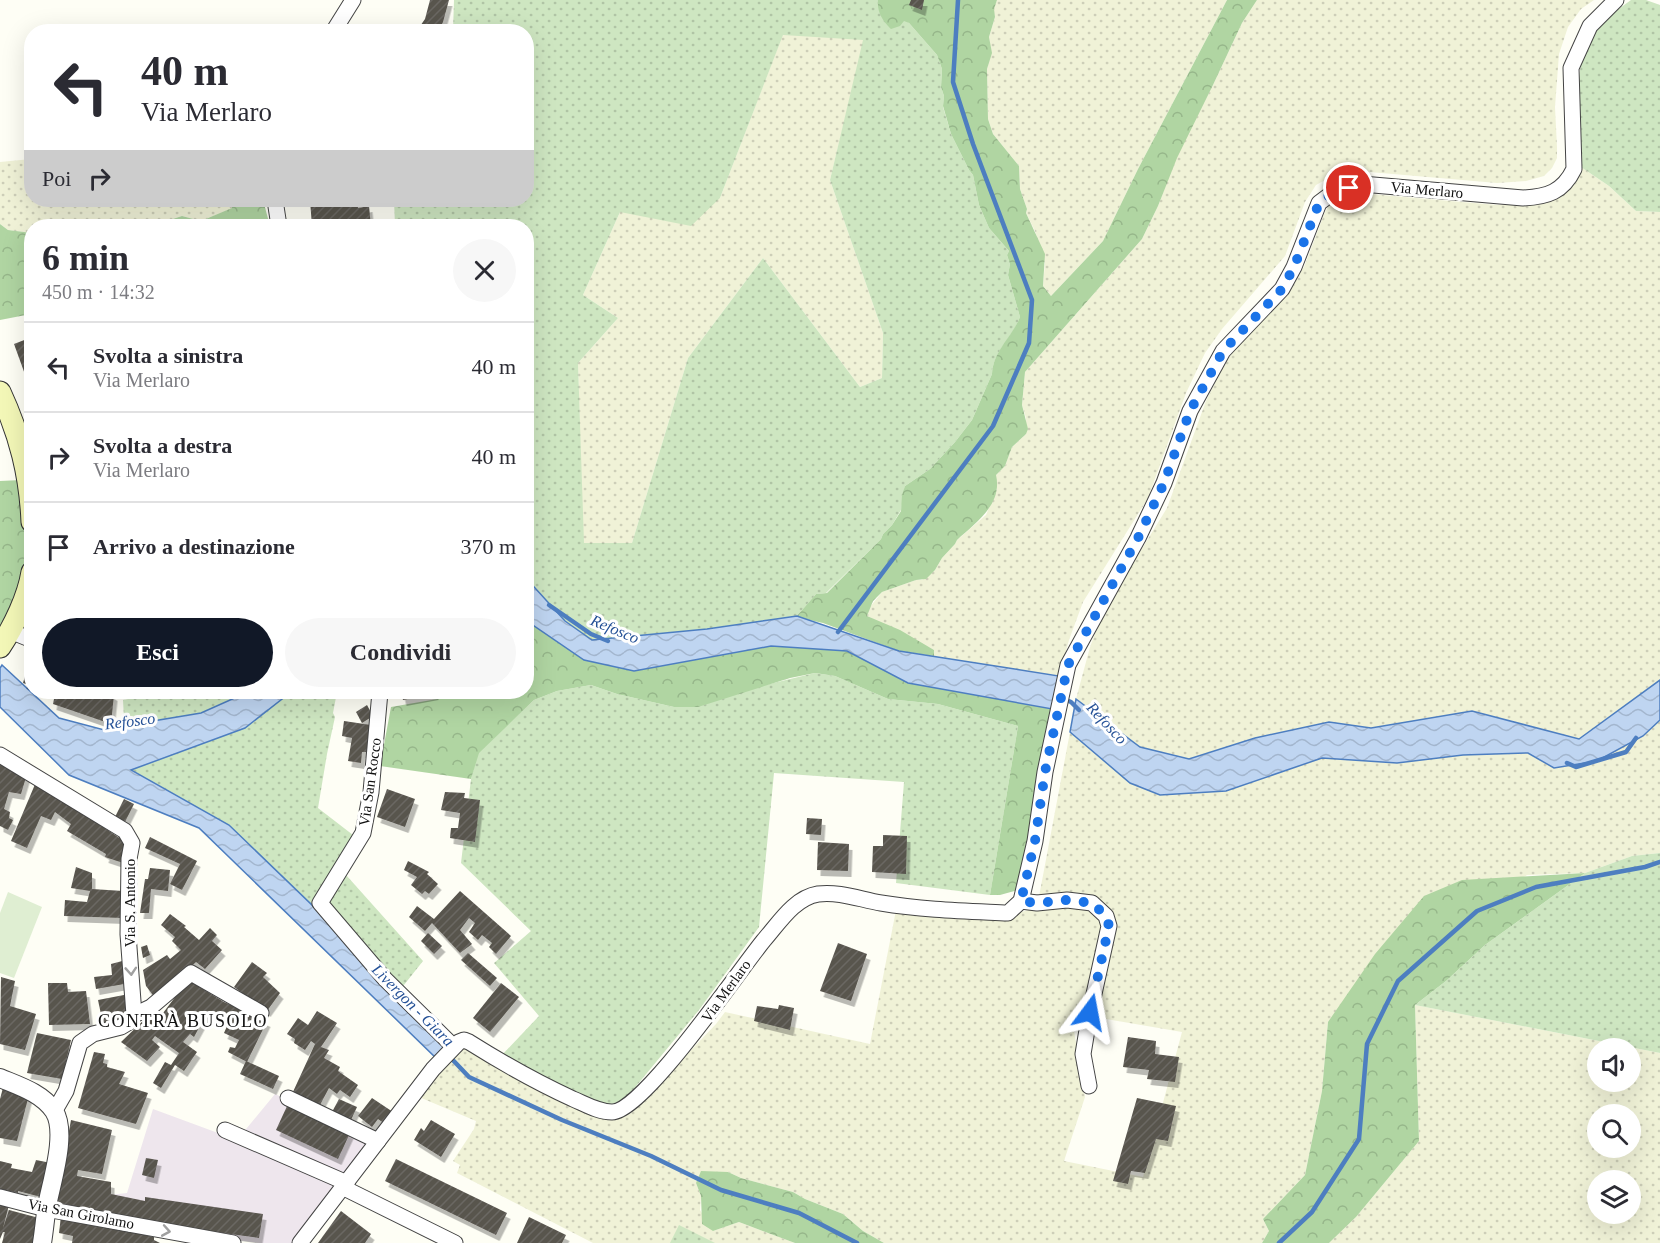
<!DOCTYPE html>
<html lang="it">
<meta charset="utf-8">
<style>
:root{--surface:#fff;--page:#f7f7f7;--text:#2b2b33;--muted:#7c7c81;--line:#e1e1e2;--accent:#111827}
body{margin:0;font-family:"Times New Roman",serif;background:var(--page);color:var(--text);height:100vh;display:flex;flex-direction:column;font-size:22px;white-space:nowrap}
*{box-sizing:border-box;margin:0}
p{font-size:20px;color:var(--muted)}
.icon{flex:none;width:33px;height:33px;fill:none;stroke:currentColor;stroke-width:2;stroke-linecap:round;stroke-linejoin:round}
.map{position:relative;flex:1;overflow:hidden}
.sheet{position:absolute;left:24px;top:219px;width:510px;height:480px;display:flex;flex-direction:column;background:var(--surface);border-radius:24px;box-shadow:0 6px 24px #0002}
.sheet>*{flex:none}
.guide{position:absolute;left:24px;top:24px;width:510px;height:183px;border-radius:24px;box-shadow:0 6px 24px #0002;background:#fff;color:var(--text);overflow:hidden}
.fabs{position:absolute;left:1587px;top:1038px;display:grid;gap:12px}
.fabs a{display:grid;place-items:center;width:54px;height:54px;border-radius:50%;background:var(--surface);box-shadow:0 6px 24px #0002;font-size:30px}
.pin{position:absolute;display:grid;place-items:center;width:51px;height:51px;color:#fff;margin:-26px;border:3px solid #fff;border-radius:50%;box-shadow:0 2px 6px #0007}
.me{position:absolute;width:66px;margin:-33px;rotate:13deg;stroke-linejoin:round;filter:drop-shadow(0 0 4px #0008)}
.turn{display:flex;align-items:center;gap:21px;height:126px;padding:0 18px;font-size:27px}
.turn .icon{width:78px;height:78px;stroke-width:2.5}
.turn b{display:block;font-size:42px;line-height:51px}
.then{display:flex;align-items:center;height:57px;padding:0 18px;background:#0003;gap:12px;font-size:22px}
.round{display:grid;place-items:center;flex:none;width:63px;height:63px;border-radius:32px;background:var(--page)}
.head{display:flex;align-items:center;justify-content:space-between;height:102px;padding:0 18px}
h1{font-size:36px;font-weight:700;line-height:45px}
.primary-button{display:flex;gap:12px;margin-top:auto;padding:12px 18px}
.primary-button a{flex:1;height:69px;border-radius:36px;background:var(--accent);color:#fff;font-size:24px;font-weight:700;line-height:69px;text-align:center}
.primary-button a+a{background:var(--page);color:var(--text)}
ul{padding:0;list-style:none}
li{display:flex;align-items:center;gap:18px;height:90px;padding:0 18px;border-top:2px solid var(--line)}
li div{flex:1}
li b{display:block;font-size:22px}
li em{font-style:normal}
.map>svg:first-child{display:block}
</style>
<div class="map">
<svg width="1660" height="1243" viewBox="0 0 1660 1243">
<defs>
<pattern id="farmland-dots" width="8" height="8" patternUnits="userSpaceOnUse" patternTransform="scale(1.5)"><rect width="8" height="8" fill="#f0f2d7"/><path d="M2 2h.1M6 6h.1" fill="none" stroke="#cdceb8" stroke-width="1.8" stroke-linecap="round"/></pattern>
<pattern id="green-dots" width="8" height="8" patternUnits="userSpaceOnUse" patternTransform="scale(1.5)"><rect width="8" height="8" fill="#cee6c1"/><path d="M2 2h.1M6 6h.1" fill="none" stroke="#b0c4a5" stroke-width="1.8" stroke-linecap="round"/></pattern>
<pattern id="forest-crowns" width="20" height="18" patternUnits="userSpaceOnUse" patternTransform="scale(1.5)"><rect width="20" height="18" fill="#b0d5a2"/><path d="M2 6a3 3 0 1 1 6 0M12 15a3 3 0 1 1 6 0" fill="none" stroke="#96b68a"/></pattern>
<pattern id="water-waves" width="16" height="10" patternUnits="userSpaceOnUse" patternTransform="scale(1.5)"><rect width="16" height="10" fill="#bfd5f1"/><path d="M0 5q4-4 8 0t8 0" fill="none" stroke="#a3b6ce"/></pattern>
<pattern id="building-hatch" width="6" height="6" patternUnits="userSpaceOnUse" patternTransform="scale(1.5)"><rect width="6" height="6" fill="#58544e"/><path d="M-1 1l2-2M0 6l6-6M5 7l2-2" fill="none" stroke="#6b6863"/></pattern>
<filter id="shadow"><feDropShadow dx="3.5" dy="6" stdDeviation="0" flood-color="#0004"/></filter>
</defs>
<rect width="100%" height="100%" fill="#fefef5"/>
<polygon fill="#eee6ed" points="275,1094 374,1139 297,1243 260,1243 137,1227 59,1211 62,1200 127,1193 153,1109 237,1140"/>
<g fill="url(#farmland-dots)" fill-rule="evenodd">
<polygon points="997,0 1227,0 1138,169 1103,241 1051,296 1043,286 1045,263 1035,231 1026,213 1027,209 1020,189 1019,166 993,134 988,119 987,69 991,53 989,37 995,17 993,9"/>
<polygon points="1257,0 1594,0 1581,9 1568,27 1559,54 1555,107 1557,147 1557,158 1552,168 1544,176 1526,181 1497,183 1358,171 1336,174 1316,185 1305,202 1285,256 1222,329 1205,353 1186,393 1148,498 1083,602 1069,640 1059,676 934,656 934,650 867,616 870,607 882,592 916,580 922,580 935,570 942,558 955,544 957,540 986,515 997,489 995,476 1005,466 1012,447 1026,434 1026,418 1022,405 1025,372 1142,239 1158,206 1176,158 1213,85 1242,23"/>
<polygon points="783,34 864,39 830,180 883,333 882,378 860,387 763,258 688,358 632,543 583,543 578,363 618,318 583,295 620,212 720,198"/>
<polygon points="31,159 32,200 232,200 233,208 201,221 182,216 151,226 32,226 31,233 8,230 0,224 0,162"/>
<polygon points="1578,165 1609,186 1636,211 1660,212 1660,680 1579,739 1472,711 1371,728 1329,722 1255,738 1189,759 1140,747 1076,699 1090,647 1103,612 1167,508 1206,401 1224,365 1239,343 1304,267 1325,212 1332,201 1342,196 1358,193 1497,205 1529,203"/>
<path d="M1660,720V853L1632,856L1585,873L1527,875L1328,1022L1322,1091L1305,1175L1263,1219L1269,1231L1262,1243H884L863,1231L843,1214L805,1199L793,1192L741,1178L728,1172L696,1183L701,1196L700,1210L713,1231L739,1222L795,1243H593L457,1173L460,1165L453,1161L474,1129L476,1121L419,1097L461,1048L467,1046L611,1118L630,1114L716,1024L725,1012L870,1044L897,905L1003,917L1032,909L1038,902L1070,732L1130,783L1160,795L1226,791L1322,758L1397,763L1463,755L1528,753L1554,768L1597,761L1643,736ZM1071,1013L1182,1032L1143,1177L1064,1161L1085,1097Z"/>
<path d="M1415,1005L1660,1053V1243H1329L1356,1217L1419,1141ZM1598,1048H1630V1082H1598ZM1598,1114H1630V1148H1598ZM1598,1180H1630V1214H1598Z"/>
</g>
<g fill="url(#green-dots)" fill-rule="evenodd">
<path d="M454,0H878L909,23L937,55L942,69L941,87L944,96L943,107L951,134L969,170L973,175L979,205L989,228L1009,251L1007,255L1010,264L1008,275L1020,317C1013,337 993,351 992,374L972,420L955,442L930,469L905,486L901,510L892,525L883,534L881,539L826,593L816,594L797,616L707,629L592,640L565,621L527,578L526,226H395L394,200H526V32L453,31ZM783,35L863,40L830,180L883,333L882,378L860,387L763,258L688,358L632,543H584L578,363L618,318L583,295L620,212L691,226L720,198Z"/>
<polygon points="1631,0 1646,0 1660,5 1660,212 1636,211 1609,186 1578,165 1577,107 1581,59 1597,25"/>
<path d="M815,673L835,676L888,699L938,704L1018,726L990,895L896,883L904,782L774,773L759,927L699,1010L628,1096C616,1105 609,1105 595,1103L501,1056L539,1016L494,963L531,931L461,863L471,779L478,753L534,700L557,691L591,685L617,694L674,707Z"/>
<polygon points="155,692 248,692 201,713 111,728 124,719 123,700 154,694"/>
<polygon points="291,692 337,692 333,713 335,717 327,754 318,808 353,835 338,866 423,961 400,990 130,770 245,728"/>
<polygon points="1660,853 1660,1053 1415,1005 1446,981 1485,945 1585,873 1632,856"/>
<polygon points="679,1225 715,1243 670,1243"/>
</g>
<g fill="url(#forest-crowns)">
<path d="M878,0H997L994,9L995,17L989,37L992,53L987,69L988,119L993,134L1019,166L1020,189L1027,209L1026,213L1045,254L1043,286L1051,296L1103,241L1138,169L1227,0H1257L1242,23L1213,85L1177,158L1158,206L1142,239L1025,372L1022,405L1028,429L1026,434L1012,447L1005,466L996,475C1003,505 975,523 957,540L955,544L942,558L935,570L926,579L916,580L882,592L873,601L867,616L900,630L934,650V656L899,651L823,623L796,617L816,594L827,593L881,539L883,534L892,525L901,511L902,495L905,486L930,469L955,442L972,420L992,374C993,351 1012,337 1020,317L1008,275L1010,264L1007,255L1009,251L989,228L979,205L973,175L969,170L951,134L943,106L944,96L941,87L942,69L937,55L909,23L904,21L900,26L891,29C882,20 877,12 878,0Z"/>
<polygon points="232,200 263,200 270,226 151,226 182,216 201,221 232,208"/>
<polygon points="0,224 8,230 32,233 31,314 0,320"/>
<polygon points="22,480 31,526 29,573 0,629 0,481"/>
<polygon points="527,621 584,660 634,671 771,646 847,651 908,683 1052,709 1018,890 1000,895 990,895 1018,726 938,704 888,699 835,676 815,673 790,678 698,707 674,707 617,694 591,685 557,691 534,700 479,753 471,779 380,766 391,707 472,693 472,692 526,692"/>
<polygon points="1585,873 1485,945 1446,981 1415,1005 1419,1141 1356,1217 1329,1243 1262,1243 1269,1231 1263,1219 1305,1175 1322,1091 1328,1022 1375,954 1424,896 1462,880"/>
<polygon points="701,1171 728,1172 741,1178 793,1192 805,1199 843,1214 863,1231 884,1243 795,1243 739,1222 713,1231 702,1224 701,1196 696,1183"/>
</g>
<polygon fill="#dfeed2" points="8,892 42,907 14,978 0,973 0,913"/>
<g fill="url(#water-waves)" stroke="#4d7ec0" stroke-width="1.5">
<polygon points="526,578 565,621 592,640 707,629 797,616 899,651 1059,676 1052,709 908,683 847,651 771,646 634,671 584,660 527,621"/>
<polygon points="2,665 59,718 108,731 111,728 201,713 248,692 291,692 245,728 131,770 229,825 450,1038 436,1058 199,828 69,775 0,707 0,668"/>
<polygon points="1660,680 1660,720 1643,736 1597,761 1554,768 1528,753 1463,755 1397,763 1322,758 1226,791 1160,795 1130,783 1070,732 1076,699 1140,747 1189,759 1255,738 1329,722 1371,728 1472,711 1579,739"/>
</g>
<g fill="none" stroke-linecap="round" stroke-linejoin="round">
<g stroke="#4d7ec0" stroke-width="4.5">
<polyline points="549,605 591,634 608,641"/>
<polyline points="838,632 993,426 1029,343 1032,300 973,144 953,82 958,0"/>
<polyline points="1064,699 1071,702 1079,710"/>
<polyline points="1567,763 1576,767 1626,752 1636,738"/>
<polyline points="450,1057 469,1077 562,1120 651,1156 721,1190 799,1213 857,1243"/>
<polyline points="1279,1243 1312,1212 1359,1139 1367,1044 1398,981 1477,911 1536,887 1645,867 1660,862"/>
</g>
</g>
<g fill="url(#building-hatch)" filter="url(#shadow)">
<polygon points="430,0 449,0 443,22 438,32 416,32 425,19"/>
<polygon points="911,0 924,0 922,10 909,5"/>
<polygon points="310,200 357,200 358,208 369,206 371,226 312,226"/>
<polygon points="32,337 32,391 31,391 14,344"/>
<polygon points="31,656 32,656 32,686 23,683"/>
<polygon points="49,692 109,692 114,695 111,724 53,704 55,694"/>
<polygon points="401,692 435,692 435,694 403,700"/>
<polygon points="367,705 373,716 362,723 356,712"/>
<polygon points="344,721 371,725 367,752 362,752 361,763 348,761 352,738 342,736"/>
<polygon points="0,760 27,774 21,794 9,792 4,809 10,812 9,818 13,820 8,830 0,826"/>
<polygon points="36,782 127,843 126,864 105,857 106,854 67,831 71,824 55,812 51,820 41,816 27,848 11,841"/>
<polygon points="387,789 415,799 405,827 377,817"/>
<polygon points="445,792 465,793 464,798 480,800 475,842 450,838 451,828 458,828 460,813 441,810"/>
<polygon points="124,799 134,804 125,822 115,817"/>
<polygon points="807,818 822,819 821,835 806,834"/>
<polygon points="883,835 907,836 906,874 872,872 873,846 883,846"/>
<polygon points="150,837 197,861 182,890 170,884 180,864 145,848"/>
<polygon points="818,842 849,844 848,871 817,870"/>
<polygon points="408,861 429,872 427,874 438,884 429,894 425,891 422,894 411,885 417,877 404,870"/>
<polygon points="76,867 92,873 92,889 123,891 122,918 64,916 65,900 87,902 90,891 71,888"/>
<polygon points="150,868 170,870 168,891 151,889 149,913 140,913 145,879 148,879"/>
<polygon points="460,891 511,936 496,954 489,947 492,943 482,935 478,940 469,932 475,923 469,918 460,930 472,944 460,953 432,923 425,931 409,917 417,906 434,919"/>
<polygon points="170,914 186,926 184,927 199,940 210,928 217,935 212,941 222,950 205,969 196,962 156,999 146,986 143,970 167,955 170,959 181,950 172,941 175,937 161,925"/>
<polygon points="428,933 442,946 434,954 421,941"/>
<polygon points="838,943 867,954 851,1001 820,991"/>
<polygon points="147,945 150,955 143,958 141,947"/>
<polygon points="468,953 497,978 490,986 461,960"/>
<polygon points="126,960 130,983 96,989 94,977 112,975 111,964"/>
<polygon points="252,962 267,973 263,977 280,993 267,1011 234,987"/>
<polygon points="1,977 15,981 10,1006 36,1014 25,1050 0,1044"/>
<polygon points="188,980 224,1002 267,1021 247,1062 228,1052 230,1047 235,1048 239,1040 224,1033 228,1024 207,1013 194,1037 190,1034 183,1042 197,1052 184,1071 175,1065 161,1088 153,1083 165,1062 171,1065 179,1053 155,1036 152,1040 160,1047 147,1061 121,1042 149,1015 157,1021"/>
<polygon points="48,983 67,983 68,992 86,991 90,1024 49,1025"/>
<polygon points="501,983 519,997 490,1032 473,1018"/>
<polygon points="129,994 127,1018 103,1024 98,1000"/>
<polygon points="779,1005 794,1008 790,1030 754,1021 757,1006 778,1009"/>
<polygon points="317,1011 337,1023 321,1047 329,1050 324,1058 340,1067 338,1071 358,1085 350,1097 340,1090 337,1094 329,1088 320,1105 292,1094 315,1044 311,1041 305,1050 294,1043 295,1039 287,1034 298,1018 308,1025"/>
<polygon points="37,1033 71,1040 62,1079 27,1073"/>
<polygon points="1128,1037 1156,1041 1155,1054 1179,1057 1175,1082 1147,1079 1149,1070 1123,1067"/>
<polygon points="94,1052 105,1054 103,1063 107,1064 107,1067 125,1072 119,1084 148,1093 136,1124 78,1108"/>
<polygon points="246,1061 279,1076 273,1089 240,1074"/>
<polygon points="4,1084 30,1091 17,1141 0,1138 0,1099"/>
<polygon points="372,1098 393,1112 385,1124 378,1119 372,1127 358,1116"/>
<polygon points="1137,1098 1176,1106 1168,1141 1156,1139 1145,1173 1131,1171 1128,1184 1113,1181"/>
<polygon points="339,1099 357,1107 351,1120 332,1112"/>
<polygon points="288,1104 350,1133 338,1159 276,1130"/>
<polygon points="71,1120 112,1130 102,1174 78,1170 77,1176 111,1182 111,1194 145,1201 145,1197 263,1214 259,1238 142,1222 56,1202"/>
<polygon points="431,1120 455,1134 441,1157 414,1140 421,1128 424,1131"/>
<polygon points="146,1158 158,1160 154,1178 142,1175"/>
<polygon points="396,1159 507,1213 496,1235 385,1181"/>
<polygon points="36,1160 51,1163 41,1197 18,1191 18,1193 0,1189 0,1161 12,1164 11,1168 32,1172"/>
<polygon points="0,1203 9,1205 3,1228 9,1210 39,1218 33,1243 2,1243 5,1232 3,1232 0,1239"/>
<polygon points="341,1211 371,1234 365,1243 318,1243"/>
<polygon points="61,1216 154,1237 154,1240 160,1243 72,1243 73,1236 59,1233"/>
<polygon points="529,1217 566,1235 562,1243 517,1243"/>
</g>
<g fill="none" stroke-linecap="round" stroke-linejoin="round">
<defs>
<g id="minor">
<polyline points="333,32 353,0"/>
<polyline points="275,200 279,226"/>
<polyline points="10,631 32,640"/>
<polyline points="380,692 371,792 363,833 320,903 385,979 453,1046"/>
<polyline points="0,755 125,831 132,843 129,859 128,934 134,1015"/>
<polyline points="1021,901 1037,903 1067,900 1092,903 1106,916 1109,926 1090,1012 1083,1054 1089,1086"/>
<polyline points="288,1098 378,1141"/>
<polyline points="54,1112 66,1091 80,1043 93,1034 121,1027 131,1021 134,1015 151,1007 191,973 261,1013"/>
<polyline points="225,1130 347,1183"/>
<polyline points="344,1188 455,1243"/>
<polyline points="0,1197 46,1209 233,1243"/>
<path d="M300,1243L433,1069L459,1042L464,1040L469,1042C504,1064 536,1082 573,1099C585,1104 598,1112 612,1112C643,1112 740,969 764,940C779,923 794,898 818,894C839,891 862,900 881,903C923,910 966,911 1008,913L1021,901L1035,841L1045,772L1068,665L1138,538L1164,483L1190,411L1223,351L1282,289L1294,267L1319,203L1335,191L1362,184L1523,198C1547,197 1563,192 1574,169L1571,68L1590,26L1616,0"/>
</g>
<path id="tertiary" d="M0,1078C19,1086 42,1093 54,1111C68,1133 51,1183 47,1206C45,1218 44,1231 42,1243"/>
<g id="secondary">
<path d="M0,392C20,435 30,475 32,522"/>
<path d="M0,647C14,626 28,597 32,572"/>
</g>
</defs>
<use href="#minor" stroke="#444" stroke-width="17"/>
<use href="#tertiary" stroke="#444" stroke-width="20"/>
<use href="#secondary" stroke="#333" stroke-width="23"/>
<use href="#minor" stroke="#fff" stroke-width="15"/>
<use href="#tertiary" stroke="#fff" stroke-width="18"/>
<use href="#secondary" stroke="#f3f7b7" stroke-width="21"/>
</g>
<defs><path id="oneway-chevron" d="M-2-3.5L2.5 0L-2 3.5" fill="none" stroke-width="1.6" stroke-linecap="round" stroke-linejoin="round" transform="scale(1.5)"/></defs>
<g stroke="#a0a0a0">
<use href="#oneway-chevron" transform="translate(131 971) rotate(86)"/>
<use href="#oneway-chevron" transform="translate(166 1231) rotate(10)"/>
</g>
<g fill="none" stroke-linecap="round" stroke-linejoin="round">
<polyline stroke="#1a73e8" stroke-width="10" stroke-dasharray="0 18" points="1090,1012 1109,926 1106,916 1092,903 1067,900 1037,903 1021,901 1035,841 1045,772 1068,665 1138,538 1164,483 1190,411 1223,351 1282,289 1294,267 1319,203 1335,191 1349,188"/>
</g>
<g text-anchor="middle" dominant-baseline="central" stroke-width="6" stroke-linejoin="round" paint-order="stroke">
<g font-size="15" fill="#111" stroke="#fff">
<text transform="translate(1427 190) rotate(5)">Via Merlaro</text>
<text transform="translate(370 782) rotate(-82)">Via San Rocco</text>
<text transform="translate(130 903) rotate(-90)">Via S. Antonio</text>
<text transform="translate(726 991) rotate(-54)">Via Merlaro</text>
<text transform="translate(81 1214) rotate(11)">Via San Girolamo</text>
</g>
<g font-size="16" font-style="italic" fill="#255197" stroke="#fff">
<text transform="translate(615 629) rotate(23)">Refosco</text>
<text transform="translate(130 721) rotate(-7)">Refosco</text>
<text transform="translate(1107 723) rotate(47)">Refosco</text>
<text transform="translate(413 1005) rotate(45)">Livergon - Giara</text>
</g>
<g font-size="18" letter-spacing="1.5" fill="#111" stroke="#fff">
<text x="183" y="1021">CONTRÀ BUSOLO</text>
</g>
</g>
</svg>
<div class="fabs">
<a><svg class="icon" aria-label="sound" viewBox="0 0 24 24"><path d="M4 9h4l5-4v14l-5-4H4zM17 9q2 3 0 6"/></svg></a>
<a><svg class="icon" aria-label="search" viewBox="0 0 24 24"><circle cx="10" cy="10" r="6"/><path d="M15 15l6 6"/></svg></a>
<a><svg class="icon" aria-label="layers" viewBox="0 0 24 24"><path d="M12 4l9 5-9 5-9-5zM3 14l9 5 9-5"/></svg></a>
</div>
<div class="pin" style="left:1349px;top:188px;background:#d93025"><svg class="icon" aria-label="arrive" viewBox="0 0 24 24"><path d="M6 21V4h12l-3 4 3 4H6"/></svg></div>
<svg class="me" style="left:1090px;top:1012px" viewBox="-20 -20 40 40"><path d="M0-17L14 15 0 8-14 15z" fill="#1a73e8" stroke="#fff" stroke-width="4"/></svg>
<div class="guide">
<div class="turn"><svg class="icon" aria-label="left" viewBox="0 0 24 24"><path d="M17 20v-9H6M10 6l-5 5 5 5"/></svg><div><b>40 m</b>Via Merlaro</div></div>
<div class="then">Poi<svg class="icon" aria-label="right" viewBox="0 0 24 24"><path d="M7 20v-9h11M14 6l5 5-5 5"/></svg></div>
</div>
<section class="sheet">
<div class="head"><div><h1>6 min</h1><p>450 m · 14:32</p></div><a class="round"><svg class="icon" aria-label="close" viewBox="0 0 24 24"><path d="M6 6l12 12M18 6L6 18"/></svg></a></div>
<ul>
<li><svg class="icon" aria-label="left" viewBox="0 0 24 24"><path d="M17 20v-9H6M10 6l-5 5 5 5"/></svg><div><b>Svolta a sinistra</b><p>Via Merlaro</p></div><em>40 m</em></li>
<li><svg class="icon" aria-label="right" viewBox="0 0 24 24"><path d="M7 20v-9h11M14 6l5 5-5 5"/></svg><div><b>Svolta a destra</b><p>Via Merlaro</p></div><em>40 m</em></li>
<li><svg class="icon" aria-label="arrive" viewBox="0 0 24 24"><path d="M6 21V4h12l-3 4 3 4H6"/></svg><div><b>Arrivo a destinazione</b></div><em>370 m</em></li>
</ul>
<div class="primary-button"><a>Esci</a><a>Condividi</a></div>
</section>
</div>
